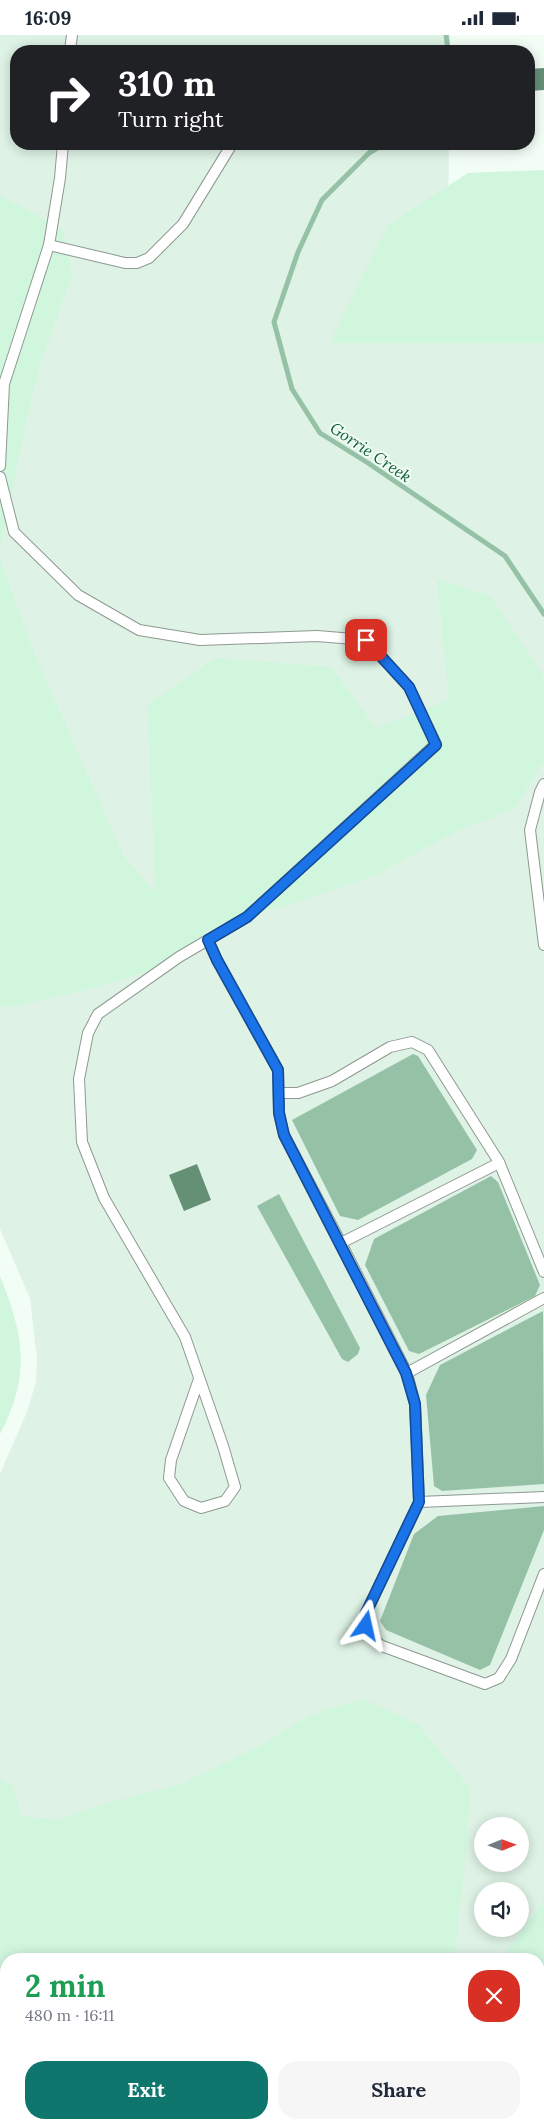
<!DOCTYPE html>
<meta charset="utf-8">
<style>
:root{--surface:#fff;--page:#f6f6f7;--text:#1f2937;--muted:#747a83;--accent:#0f766e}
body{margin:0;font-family:Lora,serif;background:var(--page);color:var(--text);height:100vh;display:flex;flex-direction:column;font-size:19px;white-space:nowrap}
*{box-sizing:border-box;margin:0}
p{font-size:16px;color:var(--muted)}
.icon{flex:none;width:28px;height:28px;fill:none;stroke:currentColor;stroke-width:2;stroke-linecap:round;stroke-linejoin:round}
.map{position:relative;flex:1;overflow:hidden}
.sheet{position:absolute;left:0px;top:1918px;width:545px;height:176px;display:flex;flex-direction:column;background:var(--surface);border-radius:20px 20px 0 0;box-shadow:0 2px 12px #0003}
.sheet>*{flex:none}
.hud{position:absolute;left:10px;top:10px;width:525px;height:105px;border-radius:20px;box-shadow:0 2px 12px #0003;background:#202124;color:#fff;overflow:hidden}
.needle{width:32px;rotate:89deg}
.buttons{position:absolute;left:474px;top:1782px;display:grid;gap:10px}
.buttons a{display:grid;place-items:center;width:55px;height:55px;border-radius:50%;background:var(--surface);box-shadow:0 2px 12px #0003;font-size:25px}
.pin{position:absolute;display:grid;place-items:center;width:42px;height:42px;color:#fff;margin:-21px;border-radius:10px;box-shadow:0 2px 8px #0006}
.me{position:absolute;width:55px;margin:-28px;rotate:11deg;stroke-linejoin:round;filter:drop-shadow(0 0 4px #0008)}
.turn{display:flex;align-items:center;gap:18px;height:105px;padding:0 25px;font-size:22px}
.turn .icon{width:65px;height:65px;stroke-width:2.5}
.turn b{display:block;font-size:35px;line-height:42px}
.round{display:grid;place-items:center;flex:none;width:52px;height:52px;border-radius:20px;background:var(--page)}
.head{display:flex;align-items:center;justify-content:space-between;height:85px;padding:0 25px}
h1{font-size:30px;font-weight:800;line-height:38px;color:#1e9e55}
.action{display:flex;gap:10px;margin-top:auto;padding:10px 25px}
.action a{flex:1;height:58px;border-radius:20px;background:var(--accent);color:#fff;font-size:20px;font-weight:800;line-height:58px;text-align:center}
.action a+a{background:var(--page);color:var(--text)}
.status{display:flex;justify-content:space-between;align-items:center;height:35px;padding:0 25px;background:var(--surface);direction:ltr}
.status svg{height:14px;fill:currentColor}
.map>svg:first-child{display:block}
</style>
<div class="status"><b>16:09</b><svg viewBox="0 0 49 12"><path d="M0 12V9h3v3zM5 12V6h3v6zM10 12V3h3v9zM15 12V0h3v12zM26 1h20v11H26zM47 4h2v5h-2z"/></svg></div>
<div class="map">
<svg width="544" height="2093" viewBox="0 0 544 2093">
<rect width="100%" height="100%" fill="#f1fdf5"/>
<path fill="#def2e5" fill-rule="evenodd" d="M0,0H450V16H16V109H449L448,175L544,170V2093H0V1439L27,1377L36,1347L37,1323L30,1263L0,1194ZM482,1791H520V1829H482ZM482,1856H520V1894H482ZM6,1924H539V2088H6Z"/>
<g fill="#d0f6de">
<polygon points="544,135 544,308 330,308 388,190 468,138"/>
<polygon points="0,160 63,195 72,239 40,330 25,392 0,515"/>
<polygon points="0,525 35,620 123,820 156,859 147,670 216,623 331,632 376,693 449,665 437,544 490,561 542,639 544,646 544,726 514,774 455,797 376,840 296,867 222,888 149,936 79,957 14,971 0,972"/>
<path d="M0,1241C24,1301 31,1340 0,1399Z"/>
<polygon points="363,1664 418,1690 470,1753 466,1819 454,1924 6,1924 6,2088 539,2088 539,1924 501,1924 544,1866 544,2093 0,2093 0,1744 13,1751 20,1781 58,1785 104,1769 181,1749 259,1711 310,1680"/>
</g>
<g fill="#95c2a7">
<polygon points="413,1019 418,1021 477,1115 472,1124 358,1185 340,1181 292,1085"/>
<polygon points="491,1141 498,1147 540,1250 535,1261 419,1319 409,1316 365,1230 374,1204"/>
<polygon points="279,1159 360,1313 358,1319 348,1327 342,1324 257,1171"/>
<polygon points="543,1276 544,1449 442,1456 434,1451 426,1360 440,1330"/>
<polygon points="544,1471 544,1495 490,1630 480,1635 386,1595 380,1586 414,1499 438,1481"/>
</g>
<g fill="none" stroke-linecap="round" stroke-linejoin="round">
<g stroke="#95c2a7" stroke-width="5">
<polyline points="446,0 448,16"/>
<polyline points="384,109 369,118 322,165 298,217 274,287 292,354 320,398 368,428 505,521 544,579"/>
</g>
</g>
<g fill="#649076">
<polygon points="544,33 544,55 529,56 529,34"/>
<polygon points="197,1129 211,1165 184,1176 169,1140"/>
</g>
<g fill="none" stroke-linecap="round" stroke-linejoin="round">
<defs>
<g id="service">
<polyline points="70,16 72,0"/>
<polyline points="49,210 125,228 137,228 149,223 183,189 232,109"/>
<polyline points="0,431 4,349 49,210 60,143 63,109"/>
<polyline points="0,442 14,497 78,560 139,595 200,605 317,601 366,605 409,652 436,709 247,882 179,922 98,979 88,998 79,1044 82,1107 104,1163 185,1302 223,1411 235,1452 225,1466 201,1473 184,1466 169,1443 171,1425 199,1344"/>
<polyline points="544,749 540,757 530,795 544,910"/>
<polyline points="208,905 217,925 278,1035 279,1078 284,1100 341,1208 407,1338 415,1369 419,1467 365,1580 368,1601 382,1611 485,1649 499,1643 511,1624 544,1539"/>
<polyline points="279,1058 298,1058 332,1046 390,1012 412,1007 428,1015 499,1127 544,1237"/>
<polyline points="341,1208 499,1128"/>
<polyline points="407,1338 544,1263"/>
<polyline points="419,1467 544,1462"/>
</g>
</defs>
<use href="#service" stroke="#8e9992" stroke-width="12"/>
<use href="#service" stroke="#fff" stroke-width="10"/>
</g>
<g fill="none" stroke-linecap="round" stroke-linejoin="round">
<defs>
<polyline id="route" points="366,605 409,652 436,710 247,882 208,905 217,925 278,1035 279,1078 284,1100 406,1338 415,1369 419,1467 365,1580 366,1591"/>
</defs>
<use href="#route" stroke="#114b97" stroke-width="12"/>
<use href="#route" stroke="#1a73e8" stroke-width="9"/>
</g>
<g text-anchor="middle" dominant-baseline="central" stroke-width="4" stroke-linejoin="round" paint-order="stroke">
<g font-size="16" font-style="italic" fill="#0f5c39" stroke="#f1fdf5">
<text transform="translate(371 417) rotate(34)">Gorrie Creek</text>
</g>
</g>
</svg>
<div class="buttons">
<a><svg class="needle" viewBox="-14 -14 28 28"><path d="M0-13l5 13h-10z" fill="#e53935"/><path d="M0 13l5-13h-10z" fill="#747a83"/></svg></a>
<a><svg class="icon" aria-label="sound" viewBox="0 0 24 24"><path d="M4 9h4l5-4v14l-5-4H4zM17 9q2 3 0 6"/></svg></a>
</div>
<div class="pin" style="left:366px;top:605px;background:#d93025"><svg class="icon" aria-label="arrive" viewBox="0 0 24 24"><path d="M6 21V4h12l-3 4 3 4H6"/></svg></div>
<svg class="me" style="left:366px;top:1591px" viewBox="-20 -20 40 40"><path d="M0-17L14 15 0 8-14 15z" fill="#1a73e8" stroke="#fff" stroke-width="4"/></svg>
<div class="hud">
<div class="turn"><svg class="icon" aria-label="right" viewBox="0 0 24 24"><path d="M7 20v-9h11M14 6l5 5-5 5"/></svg><div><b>310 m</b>Turn right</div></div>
</div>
<section class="sheet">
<div class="head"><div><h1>2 min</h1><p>480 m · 16:11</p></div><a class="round" style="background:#d93025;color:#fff"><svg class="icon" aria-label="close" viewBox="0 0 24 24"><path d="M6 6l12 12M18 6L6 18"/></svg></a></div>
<div class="action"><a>Exit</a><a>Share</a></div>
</section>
</div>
